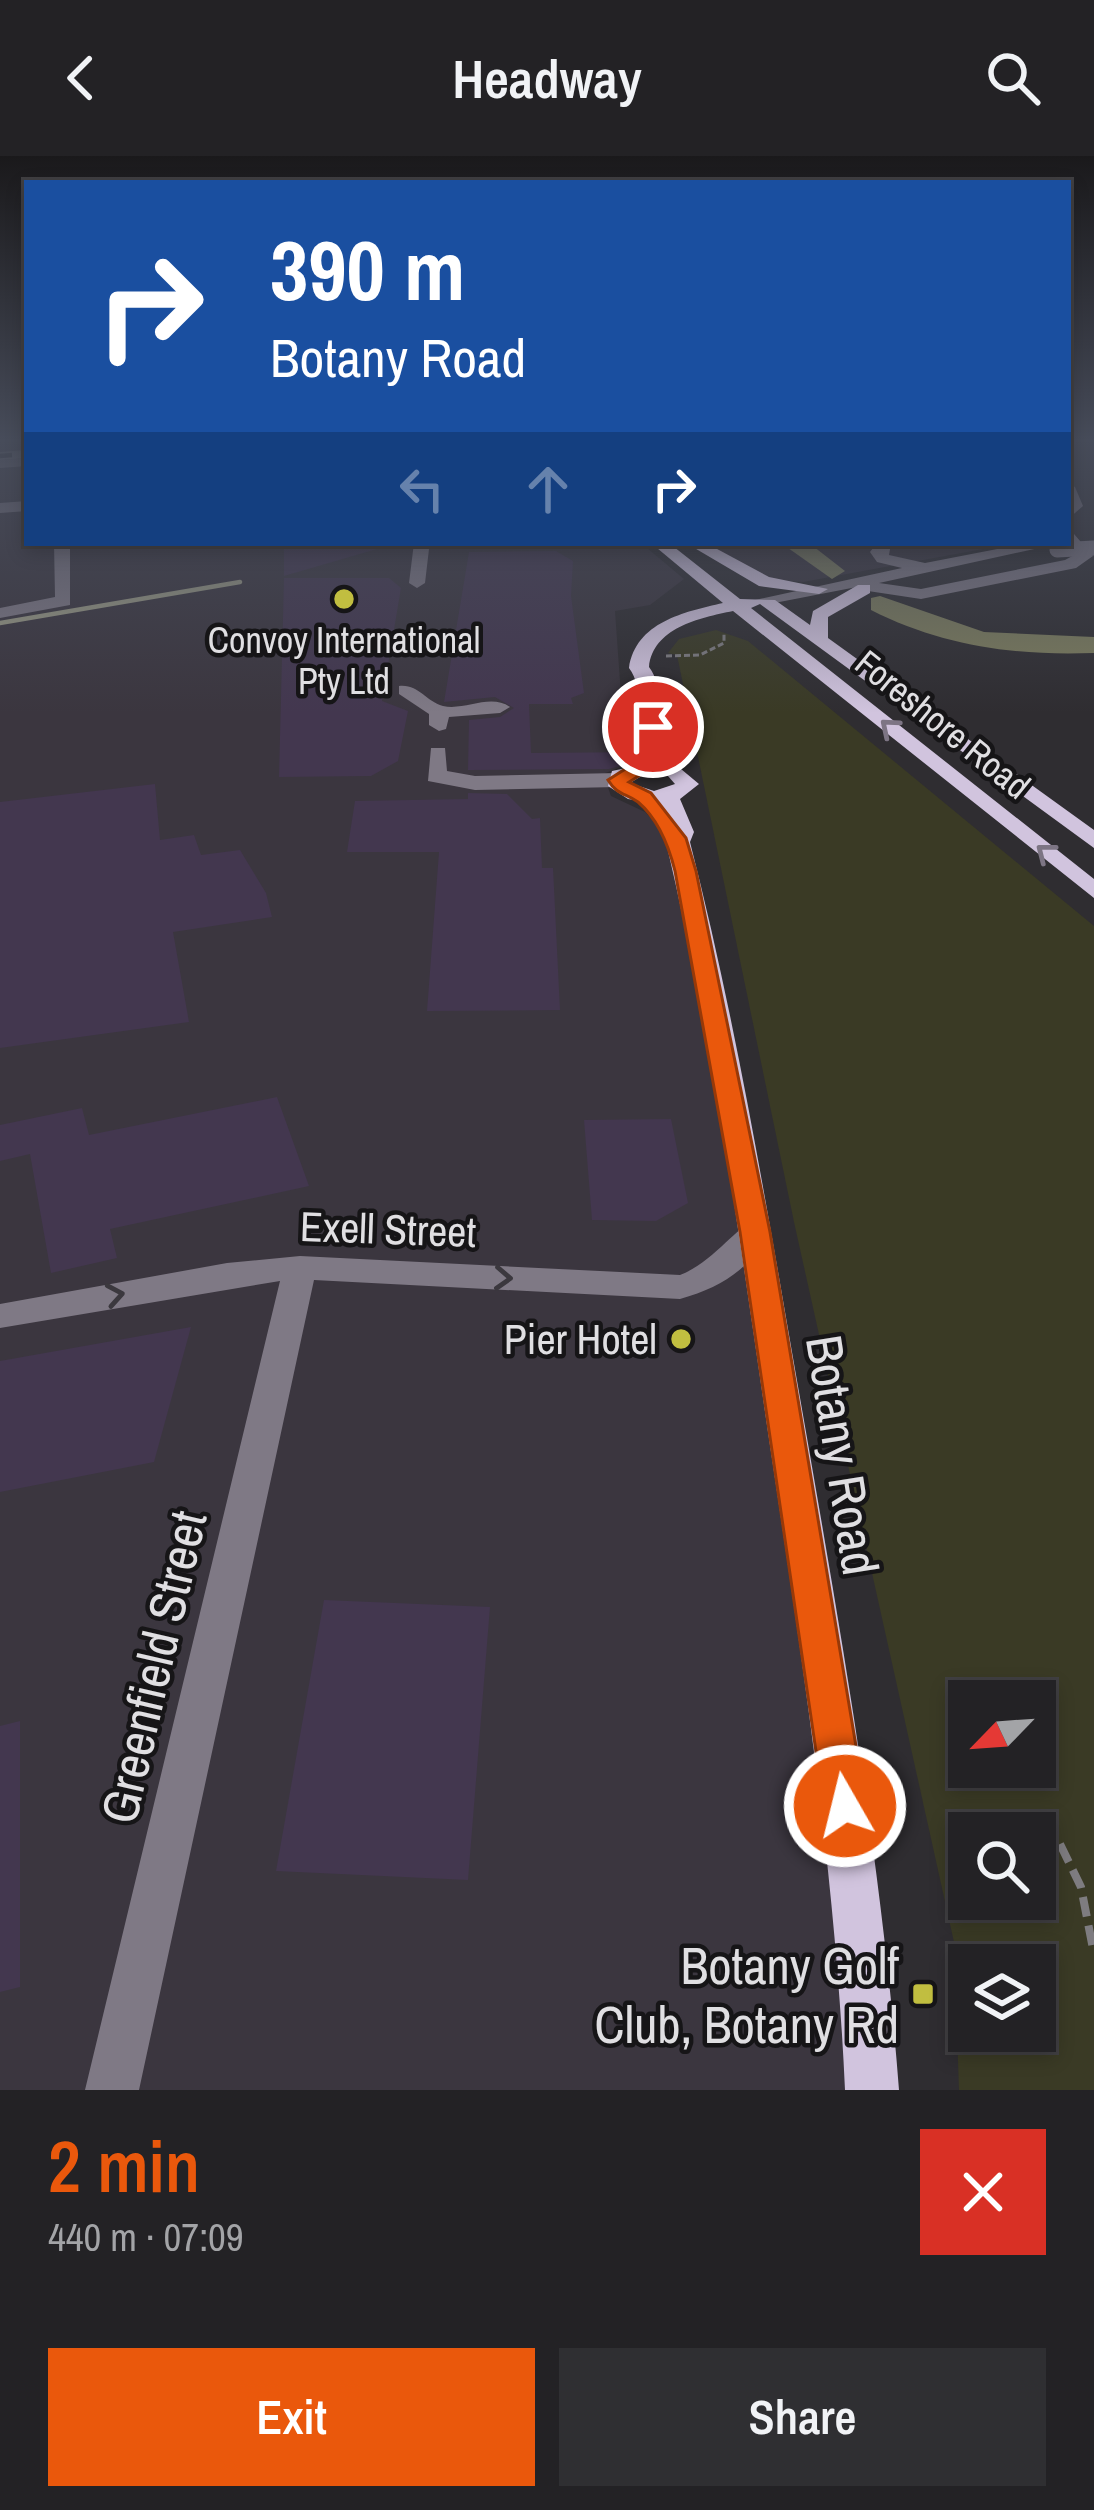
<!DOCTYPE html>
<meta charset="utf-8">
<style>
:root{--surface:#232225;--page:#2f2f32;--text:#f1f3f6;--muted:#a3a4a7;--line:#403f42;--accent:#ea580c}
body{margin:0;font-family:"Archivo Narrow",sans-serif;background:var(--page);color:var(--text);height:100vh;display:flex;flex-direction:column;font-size:45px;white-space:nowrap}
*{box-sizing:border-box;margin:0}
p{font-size:39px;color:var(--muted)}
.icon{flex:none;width:66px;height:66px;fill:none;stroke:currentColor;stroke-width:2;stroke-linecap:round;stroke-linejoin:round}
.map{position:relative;height:1934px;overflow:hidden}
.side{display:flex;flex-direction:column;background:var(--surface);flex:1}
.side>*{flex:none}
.top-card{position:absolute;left:24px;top:24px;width:1047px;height:366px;border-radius:0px;box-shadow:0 6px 18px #0003,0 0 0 3px var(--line);background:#1a4fa0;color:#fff;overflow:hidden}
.needle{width:78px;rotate:245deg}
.buttons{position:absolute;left:948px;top:1524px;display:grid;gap:24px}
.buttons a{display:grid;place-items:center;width:108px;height:108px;border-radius:0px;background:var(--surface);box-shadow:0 6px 18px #0003,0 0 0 3px var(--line);font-size:60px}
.pin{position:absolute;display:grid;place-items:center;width:102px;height:102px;color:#fff;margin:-51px;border:6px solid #fff;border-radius:50%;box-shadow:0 3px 12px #0007}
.me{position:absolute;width:132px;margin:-66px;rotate:352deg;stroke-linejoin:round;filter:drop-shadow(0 0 9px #0008)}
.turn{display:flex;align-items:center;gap:42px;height:252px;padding:0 48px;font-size:54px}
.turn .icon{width:156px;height:156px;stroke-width:2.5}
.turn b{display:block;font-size:84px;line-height:102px}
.lanes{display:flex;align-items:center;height:114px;padding:0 48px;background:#0003;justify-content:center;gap:60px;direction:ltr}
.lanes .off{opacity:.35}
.round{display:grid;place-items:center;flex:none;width:126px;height:126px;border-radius:0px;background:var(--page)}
.overview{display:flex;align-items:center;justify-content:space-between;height:204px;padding:0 48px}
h1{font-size:72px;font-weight:600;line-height:90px;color:var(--accent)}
.action{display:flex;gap:24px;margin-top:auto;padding:24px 48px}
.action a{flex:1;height:138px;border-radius:0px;background:var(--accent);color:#fff;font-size:48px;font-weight:600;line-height:138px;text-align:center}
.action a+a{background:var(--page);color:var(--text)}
header{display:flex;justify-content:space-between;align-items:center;height:156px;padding:0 48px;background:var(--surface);font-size:54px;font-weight:600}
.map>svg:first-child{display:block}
</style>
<header><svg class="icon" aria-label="back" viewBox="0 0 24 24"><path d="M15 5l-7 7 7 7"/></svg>Headway<svg class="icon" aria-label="search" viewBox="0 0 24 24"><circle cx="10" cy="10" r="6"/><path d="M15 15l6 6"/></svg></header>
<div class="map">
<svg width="1094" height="1934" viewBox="0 0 1094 1934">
<rect width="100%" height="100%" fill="#2f2d31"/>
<g fill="#3b363f">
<polygon points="0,286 27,286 27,387 641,387 684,423 650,449 615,455 626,609 603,618 611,640 645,656 677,689 686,715 872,1934 0,1934"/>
<polygon points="709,387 1016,387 803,426 770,424 748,415"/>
</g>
<path fill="#3a3a25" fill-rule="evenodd" d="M716,474L748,485L1094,770V1934H959L954,1786L794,1066L677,499L668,497L679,483ZM969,1545H1035V1611H969ZM1035,1677V1743H969V1677ZM1035,1809V1875H969V1809Z"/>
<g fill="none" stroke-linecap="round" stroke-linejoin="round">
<polyline stroke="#9a9a85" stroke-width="4.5" points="0,467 240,426"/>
<g fill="#7c7c5d" fill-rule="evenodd">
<polygon points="781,387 809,387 845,415 832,423"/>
<path d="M880,440L984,476L1094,481V497C1015,500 942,490 871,454V442Z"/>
</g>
</g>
<g fill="#43374f">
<polygon points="284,387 376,387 377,393 284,420"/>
<polygon points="556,395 573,405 571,440 584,537 571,542 573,548 529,548 531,597 644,596 645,603 609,613 468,614 469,564 500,561 514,552 495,541 444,546 469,396"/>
<polygon points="284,422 389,422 401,432 382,545 408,555 398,605 371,620 279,621"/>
<polygon points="155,628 160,684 194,679 201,699 240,694 266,737 272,761 173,776 189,866 0,892 0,646"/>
<polygon points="468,637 507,638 532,663 540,662 542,712 553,712 560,854 427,855 439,696 347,696 355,645 468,643"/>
<polygon points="277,941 309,1030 110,1073 117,1102 51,1117 30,998 0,1005 0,969 82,952 89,979"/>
<polygon points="671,963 688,1047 656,1065 592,1064 584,964"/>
<polygon points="191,1171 154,1306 0,1336 0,1205"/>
<polygon points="324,1444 490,1451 468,1724 276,1715"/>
<polygon points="20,1565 20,1831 0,1836 0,1570"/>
</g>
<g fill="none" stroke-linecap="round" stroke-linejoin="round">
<polyline stroke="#7e7c80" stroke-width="3" stroke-dasharray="6 3" stroke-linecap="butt" points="666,500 700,499 724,487 724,476"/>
<polyline stroke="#7e7c80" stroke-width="8" stroke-dasharray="20 9" stroke-linecap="butt" points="1060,1688 1081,1731 1094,1798"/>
<g fill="#7f7985" fill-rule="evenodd">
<polygon points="27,302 27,310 0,312 0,304"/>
<polygon points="1068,327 1075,331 1083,350 1068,363"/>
<polygon points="27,345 27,355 0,357 0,347"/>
<polygon points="1068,371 1093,400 1076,412 921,443 868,435 867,429 764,449 755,444 902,412 877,406 870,396 877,387 891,387 889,399 925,407 1029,387 1062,387 879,427 921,433 1065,404 1076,398 1068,387"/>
<polygon points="54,387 70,387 70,449 0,462 0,452 55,441"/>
<polygon points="414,387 473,387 474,388 466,393 429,393 425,427 417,432 409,427"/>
<path d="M399,530C419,528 425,545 443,550C465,555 490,537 510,551L500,557L449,561L446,573L439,575L429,569V558L399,538Z"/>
<polygon points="431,592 445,592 447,615 475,620 618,617 629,624 618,631 475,634 428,625"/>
<path d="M755,1065L767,1068L771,1076C748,1114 722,1131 680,1143L314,1124L139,1934H85L280,1125L0,1172V1148L227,1107L300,1100L680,1119C714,1106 735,1071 755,1065Z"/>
</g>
<g fill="#d1c4de" fill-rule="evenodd">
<path d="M651,387H669L740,443L775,444L810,469L813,455L858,429H870V437L828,461V482L1094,674V692L760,448L751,452L1094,723V742L733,455C699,462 653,472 649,511C665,532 655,560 673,579L675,608L699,628L680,643L694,676L690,686C740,881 771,1078 806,1276C844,1495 882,1712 899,1934H845C835,1713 801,1495 768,1276C739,1078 712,881 666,686L672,676L660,648L628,643L608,630L612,615L654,606L653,581C633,563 645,533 629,512C636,466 684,456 723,447ZM645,618L668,620L675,628L654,635L630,627Z"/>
<polygon points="686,387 706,387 769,421 828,433 819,438 759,430"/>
</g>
<defs>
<polyline id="rail" points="0,300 27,298"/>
</defs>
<use href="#rail" stroke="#949396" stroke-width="8"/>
<use href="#rail" stroke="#161517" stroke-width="4.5" stroke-dasharray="12" stroke-linecap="butt"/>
<polyline stroke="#7f7985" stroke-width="15" points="1057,394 1094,392"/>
</g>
<defs><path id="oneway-chevron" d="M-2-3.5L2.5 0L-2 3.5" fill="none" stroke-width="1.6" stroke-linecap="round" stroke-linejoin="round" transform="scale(3)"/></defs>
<g stroke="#7d7584">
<use href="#oneway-chevron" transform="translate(889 571) rotate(-140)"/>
<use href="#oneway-chevron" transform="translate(1045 696) rotate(-142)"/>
</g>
<g stroke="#3b383e">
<use href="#oneway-chevron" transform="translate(503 1122) rotate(3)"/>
<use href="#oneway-chevron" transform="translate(115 1139) rotate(-10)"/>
</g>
<linearGradient id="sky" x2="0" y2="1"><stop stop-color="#1a191b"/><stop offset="0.51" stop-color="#474c5a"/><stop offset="1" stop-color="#474c5a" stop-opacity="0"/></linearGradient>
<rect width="1094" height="557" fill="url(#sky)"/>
<path fill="#ea580c" stroke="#983908" stroke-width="3" d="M653,565L663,571L656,580L653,611L629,626L651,637L686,682L696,715L770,1076L866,1650L860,1664L845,1670L830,1664L824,1650L740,1076L675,715C669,691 658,663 638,646C625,637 617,639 608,624L633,608L637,580Z"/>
<g fill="#c1be40" stroke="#161517" stroke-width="4.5">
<circle cx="344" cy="443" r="12"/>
<circle cx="681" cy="1183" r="12"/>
<rect x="911" y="1826" width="24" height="24" rx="6"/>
</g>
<g text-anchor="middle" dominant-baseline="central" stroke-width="9" stroke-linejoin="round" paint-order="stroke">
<g font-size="36" fill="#e0dfe2" stroke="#161517">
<text x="344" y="484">Convoy International<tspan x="344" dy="41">Pty Ltd</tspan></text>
</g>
<g font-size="36" fill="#e0dfe2" stroke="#161517">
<text transform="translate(943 568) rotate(39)">Foreshore Road</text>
</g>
<g font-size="42" fill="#e0dfe2" stroke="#161517">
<text transform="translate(388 1073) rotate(2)">Exell Street</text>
</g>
<g font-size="42" fill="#e0dfe2" stroke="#161517" text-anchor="end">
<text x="657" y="1183">Pier Hotel</text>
</g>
<g font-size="51" fill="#e0dfe2" stroke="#161517">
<text transform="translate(843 1299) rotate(81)">Botany Road</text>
<text transform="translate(153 1511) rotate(-77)">Greenfield Street</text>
</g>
<g font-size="51" fill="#e0dfe2" stroke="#161517" text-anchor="end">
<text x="899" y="1809">Botany Golf<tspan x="899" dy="59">Club, Botany Rd</tspan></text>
</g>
</g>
</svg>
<div class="buttons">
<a><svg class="needle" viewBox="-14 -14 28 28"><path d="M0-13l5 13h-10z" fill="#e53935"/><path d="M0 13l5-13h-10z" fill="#a3a4a7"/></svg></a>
<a><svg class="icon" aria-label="search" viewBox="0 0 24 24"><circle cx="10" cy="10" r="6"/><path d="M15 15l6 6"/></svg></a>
<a><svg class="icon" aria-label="layers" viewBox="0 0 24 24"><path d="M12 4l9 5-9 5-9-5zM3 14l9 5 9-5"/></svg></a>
</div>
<div class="pin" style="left:653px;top:571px;background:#d93025"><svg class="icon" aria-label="arrive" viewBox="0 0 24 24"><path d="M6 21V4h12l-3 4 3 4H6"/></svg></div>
<svg class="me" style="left:845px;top:1650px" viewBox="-20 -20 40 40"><circle r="17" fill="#ea580c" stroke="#fff" stroke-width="3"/><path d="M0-11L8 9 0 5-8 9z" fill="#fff"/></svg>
<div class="top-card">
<div class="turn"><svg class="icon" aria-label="right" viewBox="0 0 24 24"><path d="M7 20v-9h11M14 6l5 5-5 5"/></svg><div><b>390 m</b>Botany Road</div></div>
<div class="lanes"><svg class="icon off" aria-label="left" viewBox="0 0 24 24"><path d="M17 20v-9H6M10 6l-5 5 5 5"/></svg><svg class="icon off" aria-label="ahead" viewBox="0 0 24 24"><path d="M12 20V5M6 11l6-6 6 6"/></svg><svg class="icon" aria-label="right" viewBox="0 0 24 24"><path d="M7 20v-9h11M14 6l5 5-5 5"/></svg></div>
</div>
</div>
<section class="side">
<div class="overview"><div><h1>2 min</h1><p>440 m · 07:09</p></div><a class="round" style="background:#d93025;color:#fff"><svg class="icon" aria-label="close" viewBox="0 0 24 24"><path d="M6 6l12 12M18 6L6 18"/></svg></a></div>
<div class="action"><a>Exit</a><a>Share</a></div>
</section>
